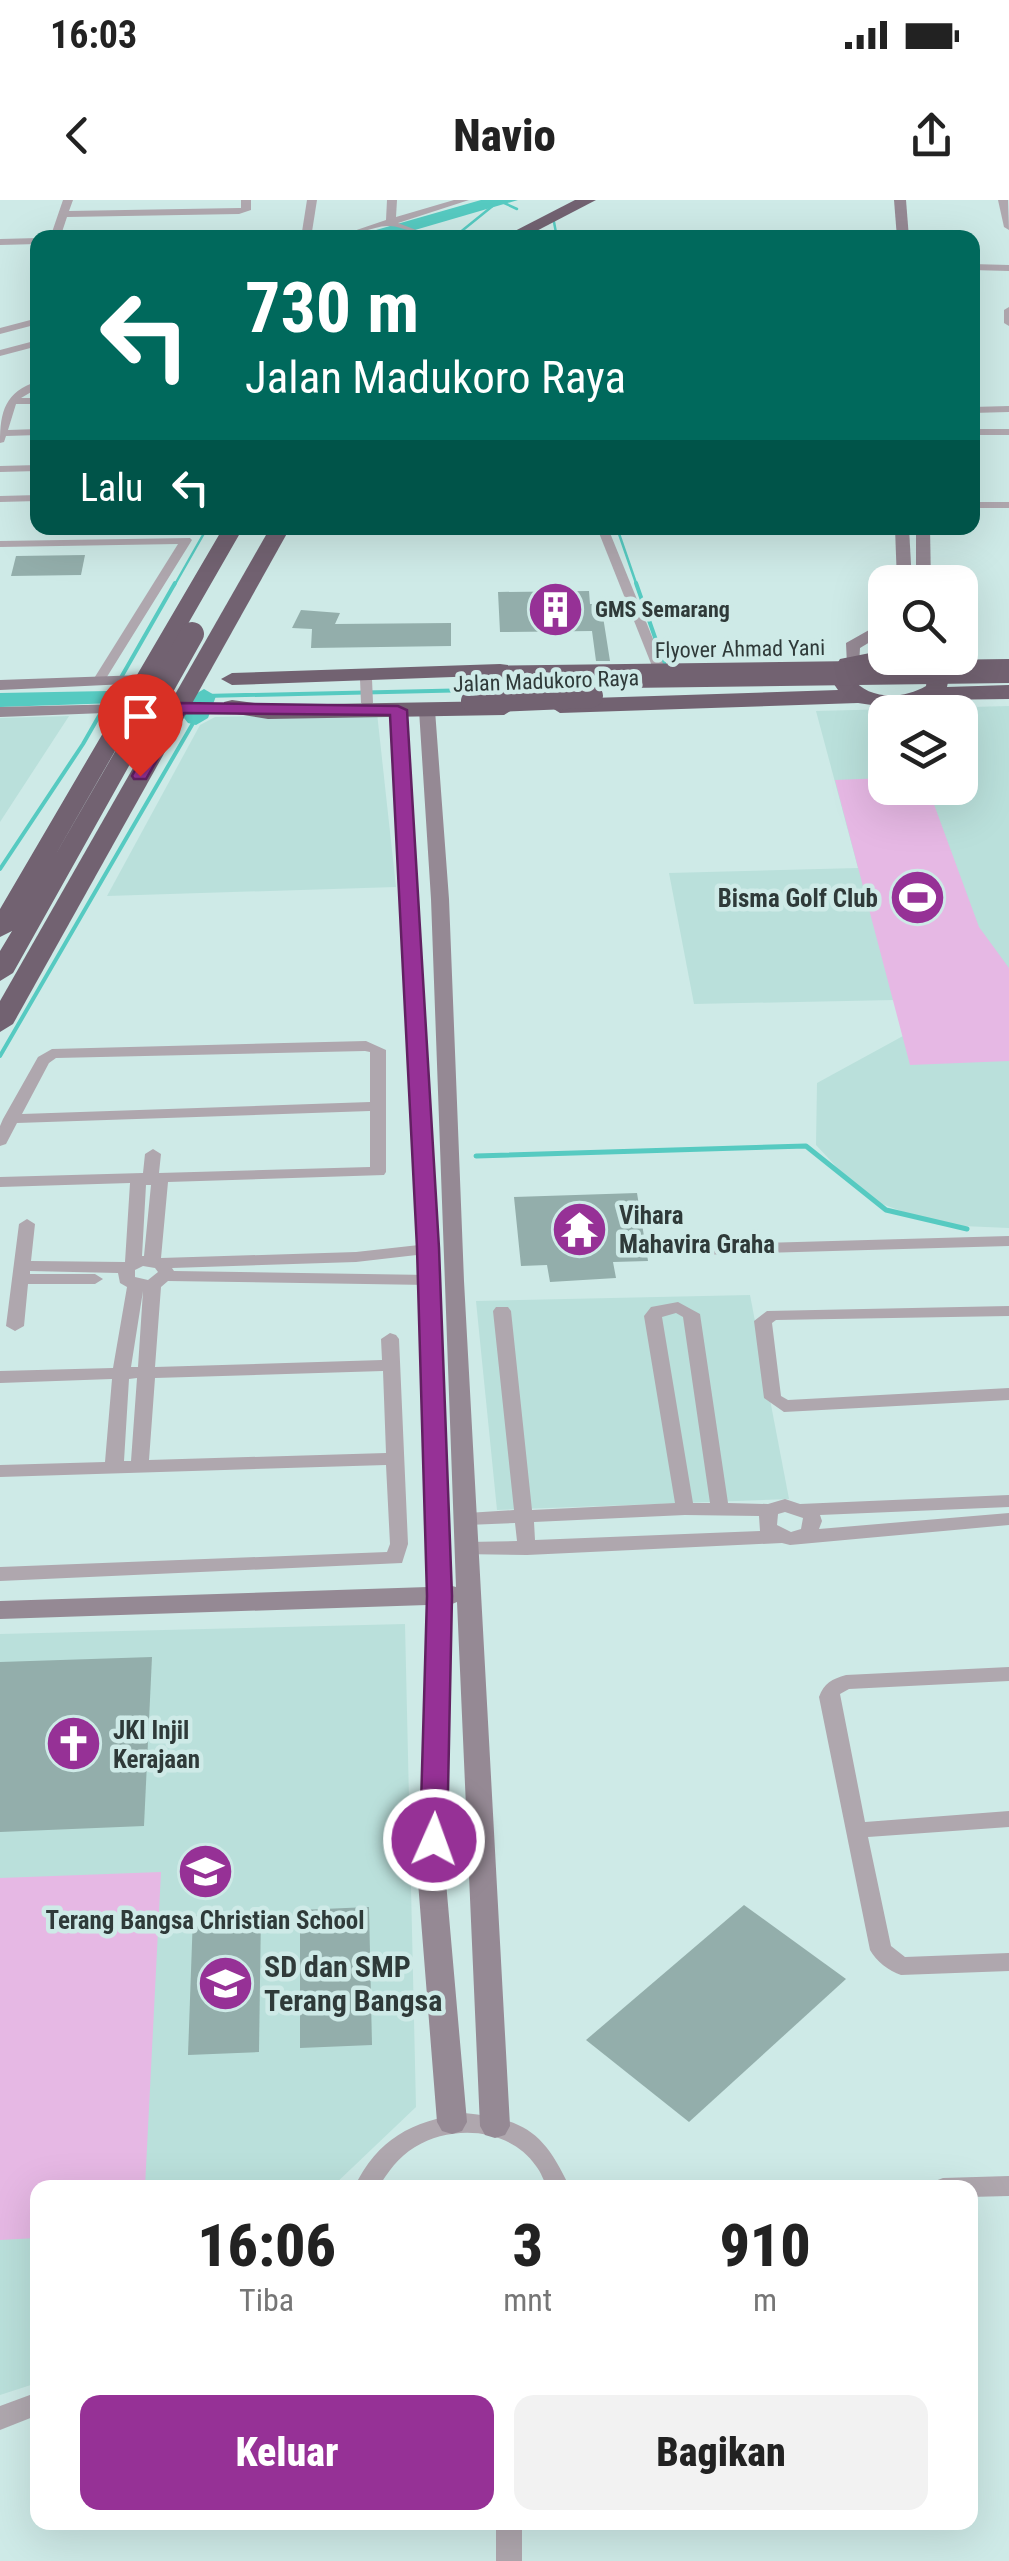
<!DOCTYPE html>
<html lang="id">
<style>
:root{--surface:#fff;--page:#f2f2f2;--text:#222;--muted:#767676;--accent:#963196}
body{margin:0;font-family:"Roboto Condensed",sans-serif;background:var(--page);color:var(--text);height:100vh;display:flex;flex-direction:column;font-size:38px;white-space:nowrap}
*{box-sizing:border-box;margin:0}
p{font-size:32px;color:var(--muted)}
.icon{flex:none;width:55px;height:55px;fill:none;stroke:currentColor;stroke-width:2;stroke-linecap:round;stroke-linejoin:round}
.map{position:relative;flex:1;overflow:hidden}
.details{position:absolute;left:30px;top:1980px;width:948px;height:350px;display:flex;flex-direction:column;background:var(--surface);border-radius:20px;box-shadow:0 10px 40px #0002}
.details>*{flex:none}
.hud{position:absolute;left:30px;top:30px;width:950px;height:305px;border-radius:20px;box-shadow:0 10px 40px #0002;background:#00695c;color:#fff;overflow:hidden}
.controls{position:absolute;left:868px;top:365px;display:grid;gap:20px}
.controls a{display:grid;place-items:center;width:110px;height:110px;border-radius:20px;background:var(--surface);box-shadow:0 10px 40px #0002;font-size:50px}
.pin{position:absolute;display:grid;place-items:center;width:85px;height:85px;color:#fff;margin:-102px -42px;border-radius:50% 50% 50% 0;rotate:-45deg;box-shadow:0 0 10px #0007}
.pin .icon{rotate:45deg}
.me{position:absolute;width:110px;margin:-55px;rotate:2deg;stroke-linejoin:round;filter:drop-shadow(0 0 8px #0008)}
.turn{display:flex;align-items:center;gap:35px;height:210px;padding:0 50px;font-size:45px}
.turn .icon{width:130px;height:130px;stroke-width:2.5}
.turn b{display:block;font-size:70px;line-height:85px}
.then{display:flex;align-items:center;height:95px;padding:0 50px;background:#0003;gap:20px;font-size:38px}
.eta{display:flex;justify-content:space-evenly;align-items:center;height:170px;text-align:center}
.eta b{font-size:60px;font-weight:800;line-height:70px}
.button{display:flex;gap:20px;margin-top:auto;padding:20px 50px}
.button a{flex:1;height:115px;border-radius:20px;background:var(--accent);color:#fff;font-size:40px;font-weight:800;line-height:115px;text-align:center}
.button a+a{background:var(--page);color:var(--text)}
.status{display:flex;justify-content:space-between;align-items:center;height:70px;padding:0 50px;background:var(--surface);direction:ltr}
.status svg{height:28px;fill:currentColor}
header{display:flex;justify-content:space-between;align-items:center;height:130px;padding:0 50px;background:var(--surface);font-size:45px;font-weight:800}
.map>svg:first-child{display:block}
</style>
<div class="status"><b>16:03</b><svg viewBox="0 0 49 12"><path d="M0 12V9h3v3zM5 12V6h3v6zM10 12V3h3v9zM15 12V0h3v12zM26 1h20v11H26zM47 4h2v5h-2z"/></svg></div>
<header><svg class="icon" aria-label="back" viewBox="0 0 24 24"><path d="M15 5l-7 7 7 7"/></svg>Navio<svg class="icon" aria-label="share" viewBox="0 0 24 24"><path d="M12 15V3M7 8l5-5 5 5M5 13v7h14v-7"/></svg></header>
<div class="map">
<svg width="1009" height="2361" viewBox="0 0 1009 2361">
<rect width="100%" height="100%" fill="#ceeae7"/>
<g fill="#bae0db" fill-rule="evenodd">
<path d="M1009,506V1028L939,1025L882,1004L844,975L816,945L817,883L903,836L894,800L694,804L669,673L858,668L816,511ZM885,512H960V588H885Z"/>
<polygon points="377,513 396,687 107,696 200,525 215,517"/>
<polygon points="69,516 0,622 0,518"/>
<polygon points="750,1095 789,1299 497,1310 476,1101"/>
<polygon points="405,1424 416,1907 332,1987 38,1988 37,2183 0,2195 0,1434"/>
</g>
<g fill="#e6b8e4">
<polygon points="885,578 885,588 928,588 979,727 1009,768 1009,861 910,865 835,580"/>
<polygon points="161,1672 145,1987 38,1988 37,2038 0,2040 0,1678"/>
</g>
<polygon fill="#56cac1" points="481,0 518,0 391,37 348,38"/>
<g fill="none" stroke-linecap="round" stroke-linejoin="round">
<g stroke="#56cac1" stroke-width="2.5">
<polyline points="502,2 517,9"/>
<polyline points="554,22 557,38"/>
<polyline points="453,38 500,0"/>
<polyline points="617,328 637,386"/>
<polyline points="174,386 207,328"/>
</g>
<g stroke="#56cac1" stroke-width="4">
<polyline points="636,383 665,466"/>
<polyline points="204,496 476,490"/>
<polyline points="0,669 83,544 175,383"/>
<polyline points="0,856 196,518"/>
</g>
<polyline stroke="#56cac1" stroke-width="5" points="476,956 806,946 886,1010 967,1029"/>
<g fill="#56cac1" fill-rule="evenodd">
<polygon points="204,489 216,496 208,518 196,525 188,523 184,518 192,496"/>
<polygon points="109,491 117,493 117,503 0,507 0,493"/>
</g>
</g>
<g fill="#93aeab">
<polygon points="85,355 81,375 11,376 16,356"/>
<polygon points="589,391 590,404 601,404 610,461 596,461 592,431 500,432 498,392"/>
<polygon points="301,410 340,413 335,424 451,423 451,446 311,448 312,429 292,428"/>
<polygon points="637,993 648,1061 613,1062 616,1078 550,1082 547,1065 521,1066 514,997"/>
<polygon points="152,1457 144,1626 0,1632 0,1462"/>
<polygon points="744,1705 846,1779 689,1922 586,1840"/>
<polygon points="369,1707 372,1845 300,1848 300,1710"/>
<polygon points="261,1712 259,1852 188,1855 193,1715"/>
</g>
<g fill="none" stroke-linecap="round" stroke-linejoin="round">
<g fill="#afa7ae" fill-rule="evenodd">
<polygon points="63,0 73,0 69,11 239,8 241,8 241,0 251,0 251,10 239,14 67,17 60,38 50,38"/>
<polygon points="307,0 317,0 311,38 301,38"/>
<path d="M387,0H397L396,17L454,0H469L398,23L437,38C419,38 405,26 389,26C374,25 353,38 333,38L386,20Z"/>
<polygon points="998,0 1008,0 1009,30 1004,27"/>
<polygon points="38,38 38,44 0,45 0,39"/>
<polygon points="972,64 1009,65 1009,71 972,70"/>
<polygon points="1009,107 1009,126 1004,123 1004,110"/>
<polygon points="38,118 38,124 0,134 0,128"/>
<polygon points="38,140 38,146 0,156 0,150"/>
<path d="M38,181V188L21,198H38V204H16L8,230L38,229V235L6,236L4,242L0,243C0,211 5,192 38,181Z"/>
<polygon points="1009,206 1009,212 972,213 972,207"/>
<rect x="972" y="229" width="37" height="6"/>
<polygon points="38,265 38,271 0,272 0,266"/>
<polygon points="38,295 38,301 0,302 0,296"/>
<rect x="972" y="302" width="37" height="6"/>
<polygon points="597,328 608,328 664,466 662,469 652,466"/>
<polygon points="190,338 192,340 105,480 99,484 93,480 178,344 0,347 0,341"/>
<polygon points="366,475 372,479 373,503 367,507 361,503 360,479"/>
<path d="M366,841L386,850V972L384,975L168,982L161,1058L356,1052L428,1044L436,1049L434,1053L356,1062L172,1068L174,1071L429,1075L437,1080L429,1085L168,1081L161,1087L155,1167L382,1160L381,1139L390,1133L396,1135L399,1139L408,1344L402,1363L0,1381V1367L387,1352L390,1344L386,1265L0,1277V1265L105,1262L112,1179L0,1183V1171L113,1168L127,1087L120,1083L118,1073L30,1071V1074H95L103,1079L95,1084H28L24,1126L15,1131L6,1126L19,1024L27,1019L35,1024L31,1061L125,1062L130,983L0,987V977L143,973L145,954L153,949L161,954L159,973L370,967V911L17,923L6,944L0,946V926L3,919L38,857L52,849ZM365,851L370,852V902L22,914L49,863L56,858ZM146,985H151L144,1056H142ZM143,1066L155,1068L158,1072L148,1080L135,1077V1070ZM143,1091L138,1167H131ZM383,1171L386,1253L149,1260L155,1178ZM137,1178L131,1261H124L129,1179Z"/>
<polygon points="1009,1036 1009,1046 695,1055 687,1050 695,1045"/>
<path d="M678,1102L700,1114L728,1303L768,1304L785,1299L800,1304L1009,1295V1307L820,1315L822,1321L819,1329L1009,1313V1325L790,1345L782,1343L527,1355L460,1354L458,1349L460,1344L467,1342L517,1341L515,1323L467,1325L458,1319L467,1313L514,1310L493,1111L496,1107H508L511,1111L532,1310L675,1303L644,1116L651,1107ZM676,1113L683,1117L710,1303H693L662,1117ZM785,1312L803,1318L801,1329L791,1332L777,1325L778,1314ZM685,1315L759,1316L760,1331L535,1340L534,1322Z"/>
<polygon points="1009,1106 1009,1116 776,1120 772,1123 781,1196 788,1200 1009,1188 1009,1200 784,1212 764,1198 754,1121 767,1111"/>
<path d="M1009,1467V1481L849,1489L840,1494L865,1622L1009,1611V1627L868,1637L891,1746L905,1757L1009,1753V1771L901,1775C889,1771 876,1761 870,1750L819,1497C824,1483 832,1479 846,1475Z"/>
<path d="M464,1913C525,1919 544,1932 570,1988H547C544,1981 541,1972 536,1966C510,1928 453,1924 415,1947C398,1957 388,1972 378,1988H354C378,1938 411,1922 464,1913Z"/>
<polygon points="1009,1976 1009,1996 970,1997 970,1988 932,1988 935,1981 943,1978"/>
<polygon points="38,2192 38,2215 0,2230 0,2206"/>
<rect x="496" y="2322" width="26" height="39"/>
</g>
<g fill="#958994" fill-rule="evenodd">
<polygon points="894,0 906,0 909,38 897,38"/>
<polygon points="895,328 909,328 912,382 897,382"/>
<polygon points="916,328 930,328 931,382 916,382"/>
<polygon points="885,421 885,433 860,448 859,465 847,465 846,443"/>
<polygon points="142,475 150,480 148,483 0,490 0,480"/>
<polygon points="125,504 131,506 131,512 0,517 0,507"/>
<polygon points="427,505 435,510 449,699 464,1081 510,1926 505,1935 495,1938 485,1935 480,1926 457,1402 452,1404 446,1682 467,1922 462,1931 452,1934 442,1931 437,1922 418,1682 427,1405 0,1419 0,1401 428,1387 417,1049 390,511 398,506 406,511 439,1049 452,1386 456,1387 431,699 419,510"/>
</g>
<g fill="#726271" fill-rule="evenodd">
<polygon points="575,0 596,0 523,38 501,38"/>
<polygon points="223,328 243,328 53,659 120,543 128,541 139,548 13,773 0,781 0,751 12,731 0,737 0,709"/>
<polygon points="270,328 290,328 13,824 0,832 0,801"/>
<path d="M885,450V458L935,460L949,477L947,487L1009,485V499L932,500L899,509L858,503L560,513L549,506L560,499L838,490L829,477L840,459ZM893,460L919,470L927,478L926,486C902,500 868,500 851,477L856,469Z"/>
<polygon points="500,464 508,465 508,475 232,485 221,479 232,473"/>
<polygon points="232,500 268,505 504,501 515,508 504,515 268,519 224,512 224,502"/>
</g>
<g stroke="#726271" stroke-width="24">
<polyline points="471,478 1009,471"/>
<polyline points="473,501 591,496"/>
<polyline points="128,548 192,434"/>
</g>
</g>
<polygon fill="#963196" stroke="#622062" stroke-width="2.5" points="179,503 398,506 407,510 439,1048 452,1396 447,1640 434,1650 420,1640 427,1396 417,1048 390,515 184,513 146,579 134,579 132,576 170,508"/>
<defs>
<symbol id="building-disc" viewBox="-11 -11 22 22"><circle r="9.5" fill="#963196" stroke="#ceeae7"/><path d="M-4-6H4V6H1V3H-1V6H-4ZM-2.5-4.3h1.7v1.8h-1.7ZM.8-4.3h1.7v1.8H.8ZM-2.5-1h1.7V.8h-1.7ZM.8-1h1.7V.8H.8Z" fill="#fff"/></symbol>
<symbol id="stadium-disc" viewBox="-11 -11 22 22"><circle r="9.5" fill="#963196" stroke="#ceeae7"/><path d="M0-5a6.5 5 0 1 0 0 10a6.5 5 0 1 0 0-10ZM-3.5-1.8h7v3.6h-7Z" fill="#fff"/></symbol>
<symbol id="temple-disc" viewBox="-11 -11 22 22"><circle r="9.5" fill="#963196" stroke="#ceeae7"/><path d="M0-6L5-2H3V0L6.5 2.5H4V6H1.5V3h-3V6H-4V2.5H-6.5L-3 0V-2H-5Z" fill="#fff"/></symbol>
<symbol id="church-disc" viewBox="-11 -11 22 22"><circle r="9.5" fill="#963196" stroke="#ceeae7"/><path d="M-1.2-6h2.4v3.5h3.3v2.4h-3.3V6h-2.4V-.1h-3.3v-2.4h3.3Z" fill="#fff"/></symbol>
<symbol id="school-disc" viewBox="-11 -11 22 22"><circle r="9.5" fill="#963196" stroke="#ceeae7"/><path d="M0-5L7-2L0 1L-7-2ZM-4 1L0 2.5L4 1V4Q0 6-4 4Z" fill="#fff"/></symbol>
<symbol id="university-disc" viewBox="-11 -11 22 22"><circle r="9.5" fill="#963196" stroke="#ceeae7"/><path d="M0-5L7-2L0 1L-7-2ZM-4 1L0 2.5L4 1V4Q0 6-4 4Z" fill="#fff"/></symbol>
</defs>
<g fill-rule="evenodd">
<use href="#building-disc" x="524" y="378" width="63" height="63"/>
<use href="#stadium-disc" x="886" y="666" width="63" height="63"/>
<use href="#temple-disc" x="548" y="998" width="63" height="63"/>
<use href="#church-disc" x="42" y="1512" width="63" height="63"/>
<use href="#school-disc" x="174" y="1640" width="63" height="63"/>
<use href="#university-disc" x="194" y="1752" width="63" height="63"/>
</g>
<g text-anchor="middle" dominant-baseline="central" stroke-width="9" stroke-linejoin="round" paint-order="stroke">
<g font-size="22" font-weight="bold" fill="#2f3a39" stroke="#ceeae7" text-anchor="start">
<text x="595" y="409">GMS Semarang</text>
</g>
<g font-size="22" fill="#2f3a39" stroke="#ceeae7">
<text transform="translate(740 449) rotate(-1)">Flyover Ahmad Yani</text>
<text transform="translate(546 481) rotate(-2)">Jalan Madukoro Raya</text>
</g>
<g font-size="25" font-weight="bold" fill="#2f3a39" stroke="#ceeae7" text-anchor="start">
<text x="878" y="698" text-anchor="end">Bisma Golf Club</text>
<text x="619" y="1015">Vihara<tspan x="619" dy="29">Mahavira Graha</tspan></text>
<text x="113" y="1530">JKI Injil<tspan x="113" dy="29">Kerajaan</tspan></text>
<text x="205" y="1720" text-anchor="middle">Terang Bangsa Christian School</text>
</g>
<g font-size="30" font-weight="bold" fill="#2f3a39" stroke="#ceeae7" text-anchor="start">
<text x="264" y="1766">SD dan SMP<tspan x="264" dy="34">Terang Bangsa</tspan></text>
</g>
</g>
</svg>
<div class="controls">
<a><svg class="icon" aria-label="search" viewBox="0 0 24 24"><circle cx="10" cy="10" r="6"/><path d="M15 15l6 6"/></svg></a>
<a><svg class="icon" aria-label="layers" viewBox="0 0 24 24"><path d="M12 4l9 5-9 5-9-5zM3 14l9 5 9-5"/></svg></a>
</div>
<div class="pin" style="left:140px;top:576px;background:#d93025"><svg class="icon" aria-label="arrive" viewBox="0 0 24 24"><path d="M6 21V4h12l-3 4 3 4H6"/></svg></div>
<svg class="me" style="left:434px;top:1640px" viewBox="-20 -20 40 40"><circle r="17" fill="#963196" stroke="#fff" stroke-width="3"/><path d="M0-11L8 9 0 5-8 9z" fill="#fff"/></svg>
<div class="hud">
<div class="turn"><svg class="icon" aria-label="left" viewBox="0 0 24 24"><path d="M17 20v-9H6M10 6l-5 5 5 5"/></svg><div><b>730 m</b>Jalan Madukoro Raya</div></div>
<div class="then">Lalu<svg class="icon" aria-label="left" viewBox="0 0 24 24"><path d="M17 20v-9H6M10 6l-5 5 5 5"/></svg></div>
</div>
<section class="details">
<div class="eta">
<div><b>16:06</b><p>Tiba</p></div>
<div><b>3</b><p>mnt</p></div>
<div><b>910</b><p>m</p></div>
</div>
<div class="button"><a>Keluar</a><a>Bagikan</a></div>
</section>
</div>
